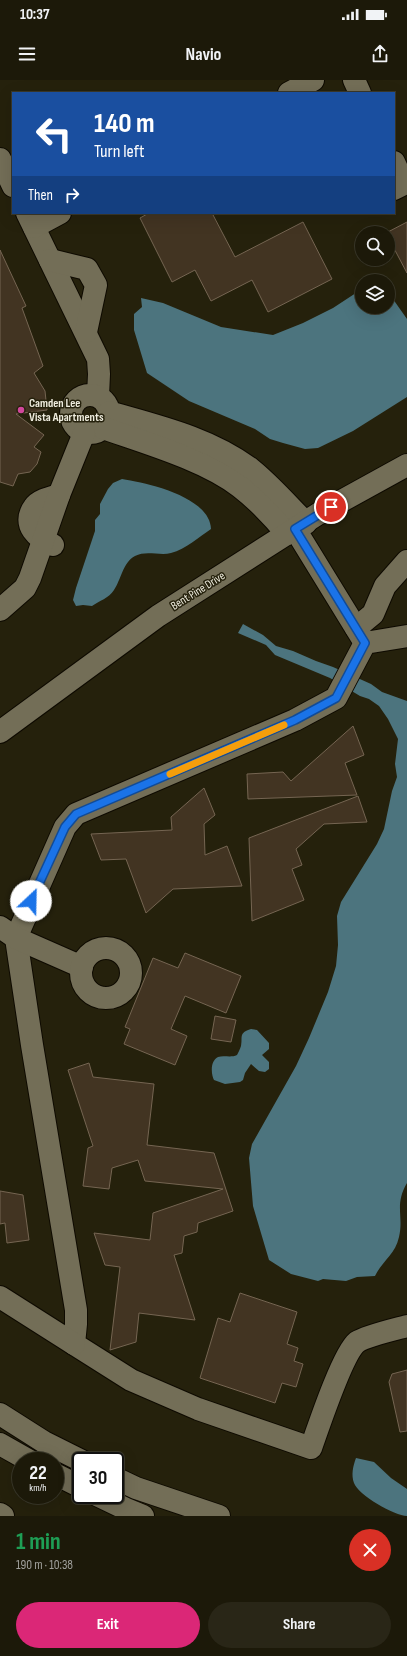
<!DOCTYPE html>
<meta charset="utf-8">
<style>
:root{--surface:#1c1909;--page:#292617;--text:#f1f3f6;--muted:#a0a09c;--line:#3a382a;--accent:#db2777}
body{margin:0;font-family:"Sofia Sans Condensed",sans-serif;background:var(--page);color:var(--text);height:100vh;display:flex;flex-direction:column;font-size:15px;white-space:nowrap}
*{box-sizing:border-box;margin:0}
p{font-size:13px;color:var(--muted)}
.icon{flex:none;width:22px;height:22px;fill:none;stroke:currentColor;stroke-width:2;stroke-linecap:round;stroke-linejoin:round}
.map{position:relative;height:1436px;overflow:hidden}
.details{display:flex;flex-direction:column;background:var(--surface);flex:1}
.details>*{flex:none}
.banner{position:absolute;left:12px;top:12px;width:383px;height:122px;border-radius:0px;box-shadow:0 4px 16px #0002,0 0 0 1px var(--line);background:#1a4fa0;color:#fff;overflow:hidden}
.controls{position:absolute;left:355px;top:146px;display:grid;gap:8px}
.controls a{display:grid;place-items:center;width:40px;height:40px;border-radius:50%;background:var(--surface);box-shadow:0 4px 16px #0002,0 0 0 1px var(--line);font-size:20px}
.speed{position:absolute;left:12px;top:1372px;display:flex;gap:8px;font-size:20px;font-weight:700;text-align:center}
.speed>*{display:grid;place-content:center;width:52px;height:52px;border-radius:50%;background:var(--surface);box-shadow:0 4px 16px #0002,0 0 0 1px var(--line);line-height:1}
.speed small{font-size:10px;font-weight:400}
.speed .limit{border:2px solid #111;border-radius:6px;background:#fff;color:#111}
.pin{position:absolute;display:grid;place-items:center;width:34px;height:34px;color:#fff;margin:-17px;border:2px solid #fff;border-radius:50%;box-shadow:0 1px 4px #0007}
.me{position:absolute;width:44px;margin:-22px;rotate:24deg;stroke-linejoin:round;filter:drop-shadow(0 0 3px #0008)}
.turn{display:flex;align-items:center;gap:14px;height:84px;padding:0 16px;font-size:18px}
.turn .icon{width:52px;height:52px;stroke-width:2.5}
.turn b{display:block;font-size:28px;line-height:34px}
.then{display:flex;align-items:center;height:38px;padding:0 16px;background:#0003;gap:8px;font-size:15px}
.round{display:grid;place-items:center;flex:none;width:42px;height:42px;border-radius:21px;background:var(--page)}
.overview{display:flex;align-items:center;justify-content:space-between;height:68px;padding:0 16px}
h1{font-size:24px;font-weight:700;line-height:30px;color:#1e9e55}
.button{display:flex;gap:8px;margin-top:auto;padding:8px 16px}
.button a{flex:1;height:46px;border-radius:24px;background:var(--accent);color:#fff;font-size:16px;font-weight:700;line-height:46px;text-align:center}
.button a+a{background:var(--page);color:var(--text)}
.status{display:flex;justify-content:space-between;align-items:center;height:28px;padding:0 20px;background:var(--surface);direction:ltr}
.status svg{height:11px;fill:currentColor}
header{display:flex;justify-content:space-between;align-items:center;height:52px;padding:0 16px;background:var(--surface);font-size:18px;font-weight:700}
.map>svg:first-child{display:block}
</style>
<div class="status"><b>10:37</b><svg viewBox="0 0 49 12"><path d="M0 12V9h3v3zM5 12V6h3v6zM10 12V3h3v9zM15 12V0h3v12zM26 1h20v11H26zM47 4h2v5h-2z"/></svg></div>
<header><svg class="icon" aria-label="menu" viewBox="0 0 24 24"><path d="M4 6h16M4 12h16M4 18h16"/></svg>Navio<svg class="icon" aria-label="share" viewBox="0 0 24 24"><path d="M12 15V3M7 8l5-5 5 5M5 13v7h14v-7"/></svg></header>
<div class="map">
<svg width="407" height="1436" viewBox="0 0 407 1436">
<rect width="100%" height="100%" fill="#25210c"/>
<g fill="#4c747e">
<polygon points="362,209 362,227 388,227 388,212 407,239 407,317 353,351 318,368 305,369 283,363 270,359 255,349 189,321 147,293 134,250 134,234 142,227 141,218 163,223 221,247 273,255 303,243 333,228"/>
<path d="M122,399C148,403 210,417 211,449C199,457 186,469 171,473C160,476 146,470 135,476C123,482 121,500 114,510C109,518 99,521 92,526L83,525L76,526L73,520L76,508L95,451V440L100,434V424L108,409L113,403Z"/>
<path d="M243,544L263,555L276,566L293,571L316,581L333,587L371,604L382,612L407,621V1103C394,1125 404,1136 399,1157C395,1175 382,1181 375,1196L357,1197L346,1201L323,1199L318,1201L291,1194L269,1180L253,1126L249,1078L252,1064L296,986L309,958L328,912L336,886L338,865L337,836L341,822L377,764L384,749L392,711L397,697L395,684L398,659L388,639L379,626L369,619L360,616L330,598L275,575L266,565L238,553Z"/>
<path d="M251,949L257,950L269,963V969L262,975L269,982V989L265,992L259,991L251,984L245,993L243,1000L240,1002L225,1004L214,1000C211,994 210,981 218,977C224,975 231,978 237,975C238,973 240,969 241,966C243,957 238,953 251,949Z"/>
<path d="M356,1378L374,1382L391,1398L407,1409V1436C395,1436 358,1415 354,1403C351,1395 353,1386 356,1378Z"/>
</g>
<g fill="#423422" stroke="#756552">
<polygon points="149,133 212,133 235,177 303,142 332,199 268,232 252,200 211,221 195,190 172,202 140,138"/>
<polygon points="407,142 407,193 388,157 388,153 386,153"/>
<polygon points="0,170 26,226 22,228 43,286 34,293 45,311 47,330 16,334 44,355 34,367 41,372 37,384 30,392 18,394 13,406 0,402"/>
<polygon points="353,646 364,675 345,683 357,715 248,719 247,694 283,692 291,701"/>
<polygon points="204,708 215,735 204,744 205,775 227,766 242,806 173,809 146,833 126,779 101,780 91,754 172,750 171,737"/>
<polygon points="358,716 367,742 324,744 296,769 302,785 292,789 304,820 252,841 249,758"/>
<polygon points="185,873 241,896 226,933 185,916 171,949 187,956 175,985 124,964 130,949 125,947 153,878 178,888"/>
<polygon points="215,936 236,940 231,962 211,959"/>
<polygon points="89,983 93,997 154,1004 147,1065 214,1073 233,1131 198,1143 197,1152 184,1156 182,1173 174,1175 195,1240 139,1233 136,1262 110,1270 120,1187 105,1185 94,1153 150,1160 153,1133 223,1109 145,1101 138,1080 112,1088 109,1109 83,1106 88,1068 93,1066 68,990"/>
<polygon points="0,1111 23,1115 29,1160 7,1163 5,1143 0,1144"/>
<polygon points="240,1213 297,1232 287,1264 298,1268 294,1281 303,1284 296,1307 282,1303 275,1323 200,1298 218,1238 230,1242"/>
<polygon points="407,1290 407,1351 400,1352 389,1302 392,1294"/>
</g>
<g fill="none" stroke-linecap="round" stroke-linejoin="round">
<defs>
<g id="minor">
<polyline points="354,0 360,13"/>
<polyline points="289,13 313,0"/>
<polyline points="0,79 13,106"/>
<polyline points="394,82 404,104 394,109"/>
<polyline points="27,133 98,279 99,294 98,316"/>
<polyline points="34,147 60,133"/>
<polyline points="50,180 87,189 96,205 86,252"/>
<circle cx="90" cy="334" r="19"/>
<path d="M109,332C158,346 210,358 251,389C271,405 288,425 306,443"/>
<path d="M103,348C146,363 205,380 240,407C258,421 273,437 287,454"/>
<polyline points="295,449 365,563"/>
<path d="M53,465C38,459 21,445 34,427C38,420 52,417 59,415"/>
<polyline points="0,530 25,508 30,498 59,415 84,353"/>
<polyline points="356,548 373,534 385,506 407,481"/>
<path d="M407,556L365,563L336,618L295,640L76,734L65,747L16,858L32,965L76,1230V1244L74,1264L131,1300L198,1329L311,1368C318,1348 343,1273 357,1262C366,1256 396,1249 407,1246"/>
<polyline points="0,652 158,536 318,434 407,385"/>
<polyline points="0,847 16,858 82,887"/>
<circle cx="106" cy="893" r="25"/>
<polyline points="0,1217 74,1264"/>
<polyline points="0,1334 44,1362 82,1381"/>
<polyline points="0,1364 30,1381"/>
<polyline points="55,1394 81,1407"/>
<polyline points="115,1398 136,1408 219,1436"/>
<polyline points="97,1415 126,1429 143,1436"/>
<polyline points="0,1434 3,1436"/>
</g>
</defs>
<use href="#minor" stroke="#0e0a00" stroke-width="24"/>
<use href="#minor" stroke="#736e57" stroke-width="22"/>
</g>
<g fill="none" stroke-linecap="round" stroke-linejoin="round">
<defs>
<polyline id="route" points="31,821 65,747 76,734 295,640 336,618 365,563 295,449 331,427"/>
</defs>
<use href="#route" stroke="#114b97" stroke-width="10"/>
<use href="#route" stroke="#1a73e8" stroke-width="7"/>
<polyline stroke="#f59e0b" stroke-width="7" points="170,694 284,645"/>
</g>
<circle fill="#d1479c" stroke="#25210c" stroke-width="1.5" cx="21" cy="330" r="4"/>
<g text-anchor="middle" dominant-baseline="central" stroke-width="3" stroke-linejoin="round" paint-order="stroke">
<g font-size="12" font-weight="bold" fill="#eeecde" stroke="#25210c" text-anchor="start">
<text x="29" y="323">Camden Lee<tspan x="29" dy="14">Vista Apartments</tspan></text>
</g>
<g font-size="12" fill="#eeecde" stroke="#25210c">
<text transform="translate(198 511) rotate(-32)">Bent Pine Drive</text>
</g>
</g>
</svg>
<div class="controls">
<a><svg class="icon" aria-label="search" viewBox="0 0 24 24"><circle cx="10" cy="10" r="6"/><path d="M15 15l6 6"/></svg></a>
<a><svg class="icon" aria-label="layers" viewBox="0 0 24 24"><path d="M12 4l9 5-9 5-9-5zM3 14l9 5 9-5"/></svg></a>
</div>
<div class="speed"><div>22<small>km/h</small></div><div class="limit">30</div></div>
<div class="pin" style="left:331px;top:427px;background:#d93025"><svg class="icon" aria-label="arrive" viewBox="0 0 24 24"><path d="M6 21V4h12l-3 4 3 4H6"/></svg></div>
<svg class="me" style="left:31px;top:821px" viewBox="-20 -20 40 40"><circle r="19" fill="#fff"/><path d="M0-13L10 11 0 6-10 11z" fill="#1a73e8"/></svg>
<div class="banner">
<div class="turn"><svg class="icon" aria-label="left" viewBox="0 0 24 24"><path d="M17 20v-9H6M10 6l-5 5 5 5"/></svg><div><b>140 m</b>Turn left</div></div>
<div class="then">Then<svg class="icon" aria-label="right" viewBox="0 0 24 24"><path d="M7 20v-9h11M14 6l5 5-5 5"/></svg></div>
</div>
</div>
<section class="details">
<div class="overview"><div><h1>1 min</h1><p>190 m · 10:38</p></div><a class="round" style="background:#d93025;color:#fff"><svg class="icon" aria-label="close" viewBox="0 0 24 24"><path d="M6 6l12 12M18 6L6 18"/></svg></a></div>
<div class="button"><a>Exit</a><a>Share</a></div>
</section>
